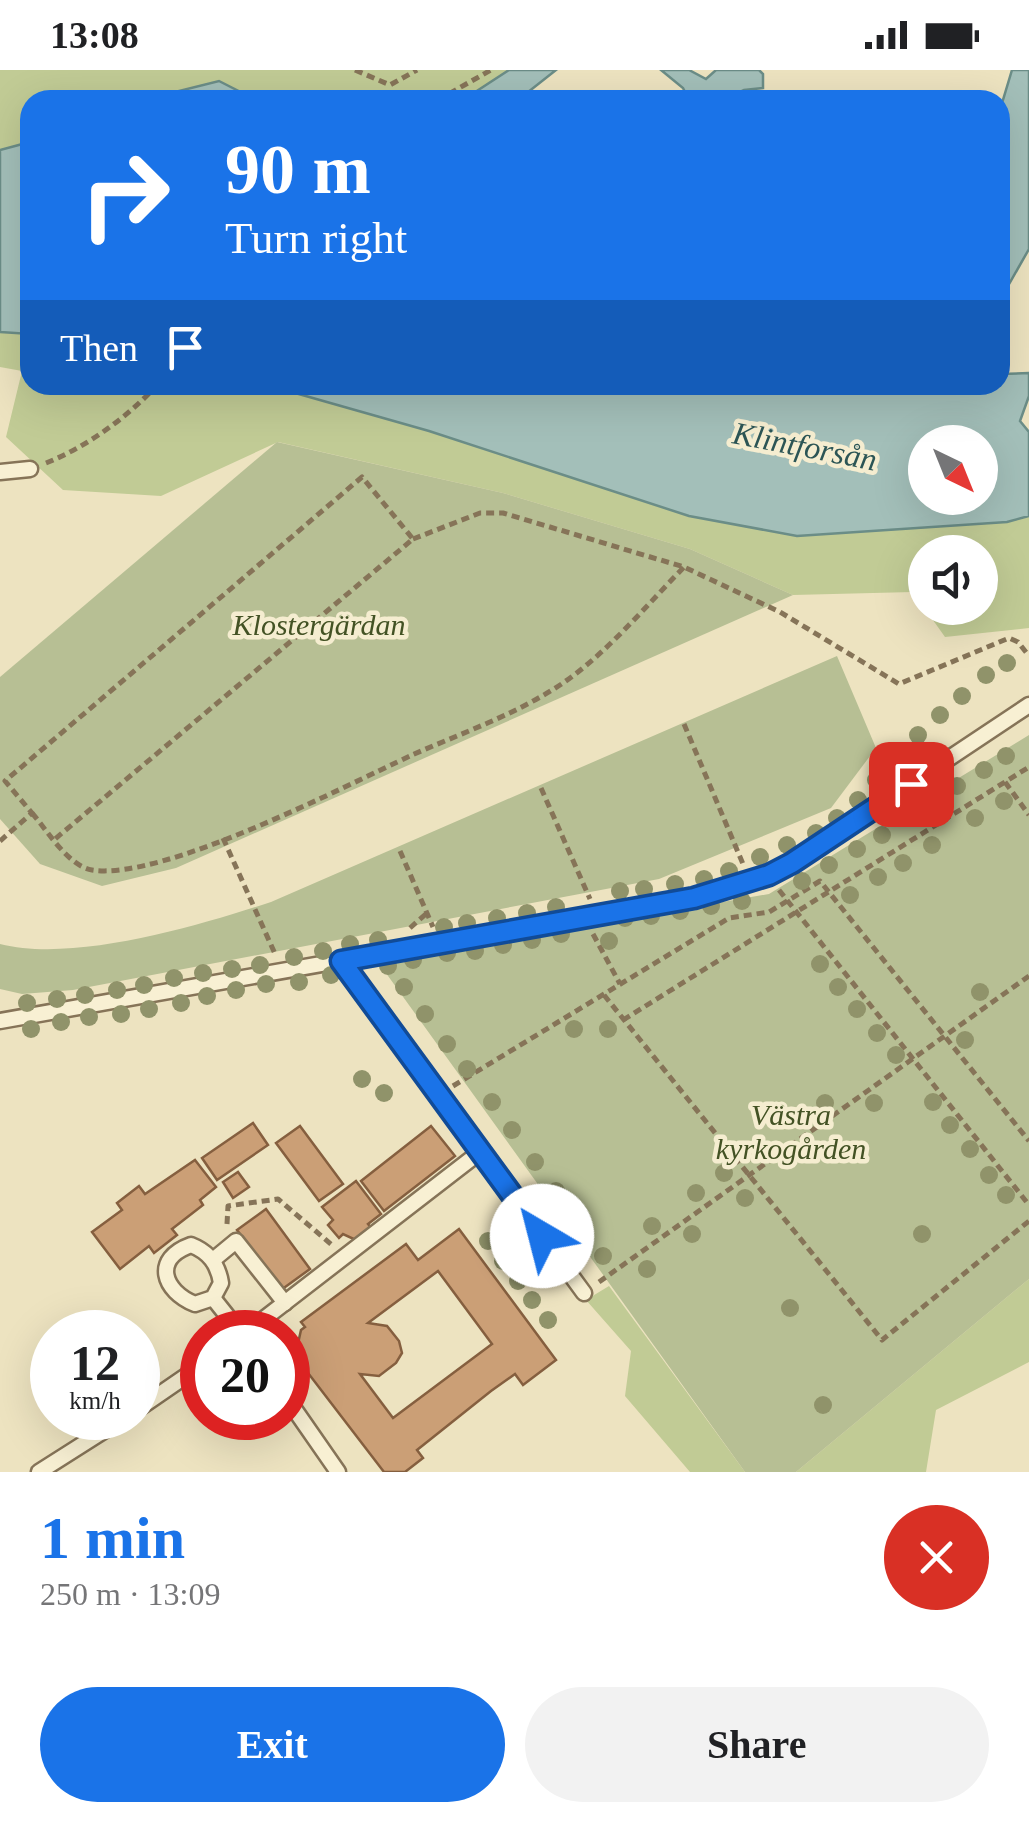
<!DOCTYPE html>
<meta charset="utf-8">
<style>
:root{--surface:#fff;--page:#f2f2f2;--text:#202124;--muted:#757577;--accent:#1a73e8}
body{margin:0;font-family:"Times New Roman",serif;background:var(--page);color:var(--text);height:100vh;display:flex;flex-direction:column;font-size:38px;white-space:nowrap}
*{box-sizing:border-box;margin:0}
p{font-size:32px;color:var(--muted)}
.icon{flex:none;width:55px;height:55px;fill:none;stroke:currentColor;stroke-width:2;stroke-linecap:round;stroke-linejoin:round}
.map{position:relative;height:1402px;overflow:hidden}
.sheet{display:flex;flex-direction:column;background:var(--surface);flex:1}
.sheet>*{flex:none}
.top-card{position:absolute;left:20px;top:20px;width:990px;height:305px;border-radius:30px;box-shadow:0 10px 40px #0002;background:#1a73e8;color:#fff;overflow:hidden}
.needle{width:65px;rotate:137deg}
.tools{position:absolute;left:908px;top:355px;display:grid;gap:20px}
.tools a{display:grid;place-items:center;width:90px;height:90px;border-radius:50%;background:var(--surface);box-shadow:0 10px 40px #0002;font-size:50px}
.speed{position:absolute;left:30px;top:1240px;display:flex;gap:20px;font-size:50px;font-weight:700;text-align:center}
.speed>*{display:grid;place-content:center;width:130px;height:130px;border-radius:50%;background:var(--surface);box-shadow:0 10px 40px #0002;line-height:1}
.speed small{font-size:25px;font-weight:400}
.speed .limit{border:15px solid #d22;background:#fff;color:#111}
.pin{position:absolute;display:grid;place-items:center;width:85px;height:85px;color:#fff;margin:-42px;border-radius:20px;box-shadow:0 5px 15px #0006}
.me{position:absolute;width:110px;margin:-55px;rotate:323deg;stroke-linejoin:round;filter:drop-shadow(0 0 8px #0008)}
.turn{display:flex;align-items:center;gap:35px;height:210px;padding:0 40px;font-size:45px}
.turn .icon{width:130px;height:130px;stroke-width:2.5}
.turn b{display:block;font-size:70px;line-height:85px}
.then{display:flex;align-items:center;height:95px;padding:0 40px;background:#0003;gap:20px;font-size:38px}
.round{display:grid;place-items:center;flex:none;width:105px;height:105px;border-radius:52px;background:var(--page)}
.summary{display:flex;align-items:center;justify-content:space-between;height:170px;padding:0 40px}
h1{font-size:60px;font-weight:800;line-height:75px;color:var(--accent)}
.cta{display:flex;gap:20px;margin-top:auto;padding:20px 40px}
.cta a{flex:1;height:115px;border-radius:60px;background:var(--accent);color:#fff;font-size:40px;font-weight:800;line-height:115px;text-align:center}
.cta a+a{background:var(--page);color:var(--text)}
.status{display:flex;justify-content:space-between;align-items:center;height:70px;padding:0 50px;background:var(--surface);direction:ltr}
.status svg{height:28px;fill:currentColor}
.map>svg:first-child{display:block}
</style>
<div class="status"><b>13:08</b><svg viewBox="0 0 49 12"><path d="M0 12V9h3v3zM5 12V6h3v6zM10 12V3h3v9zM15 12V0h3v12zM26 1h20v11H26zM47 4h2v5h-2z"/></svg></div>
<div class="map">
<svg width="1029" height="1402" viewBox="0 0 1029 1402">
<rect width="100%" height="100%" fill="#ede3c0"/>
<g fill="#c1cb95" fill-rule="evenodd">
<polygon points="0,0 509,0 463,30 256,30 219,11 143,30 30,30 30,72 0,80"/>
<path d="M0,262L30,264V315H267L429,361L689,446L797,466L1007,452L1029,446V558L945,567L913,522L793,525L690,479L503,423L278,372L161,426L63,420L6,367L22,301L0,297ZM925,482H980V538H925Z"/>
<polygon points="1029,1209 1029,1292 936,1340 926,1402 796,1402"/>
<polygon points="609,1216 745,1402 690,1402 625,1326 631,1281 586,1230"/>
</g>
<g fill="#b7bf94">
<polygon points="277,372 503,423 690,479 793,525 176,798 102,816 40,794 0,749 0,607"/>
<path d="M837,586L876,678L831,738L659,809L73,920L22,924L0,919V874C74,893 198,856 271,832Z"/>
<polygon points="1029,665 1029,1209 796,1402 745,1402 378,892 769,824"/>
</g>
<g fill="#a3bfb9" stroke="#6b8d87" stroke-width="2.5" fill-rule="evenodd">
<polygon points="509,0 556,0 518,30 463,30"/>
<polygon points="661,0 689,0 706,9 716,0 759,0 763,4 763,18 744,20 723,30 689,30 683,18"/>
<polygon points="1012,0 1029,0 1029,179 1000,230 1000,40"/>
<polygon points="219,11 256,30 143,30"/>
<polygon points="30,72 30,264 0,262 0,80"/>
<path d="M1029,303V326L1020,351L1029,362V446L1007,452L797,466L689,446L429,361L267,315H1000V304ZM980,372V428H925V372Z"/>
</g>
<g fill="#cb9f76" stroke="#855f3f" stroke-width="2.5" fill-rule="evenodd">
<polygon points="253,1053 268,1075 217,1110 202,1088"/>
<polygon points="300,1056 343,1114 319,1131 276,1073"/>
<polygon points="431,1056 455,1086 384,1141 361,1111"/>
<polygon points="195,1090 216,1117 200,1130 203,1135 172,1159 177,1165 154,1183 149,1176 120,1199 92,1162 122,1140 117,1133 139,1116 145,1124"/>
<polygon points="238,1102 249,1117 233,1128 223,1112"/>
<polygon points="356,1111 381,1144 368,1154 372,1159 358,1171 343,1164 339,1168 328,1155 333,1150 322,1137"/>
<polygon points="266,1139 310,1199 281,1220 237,1160"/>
<path d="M459,1159L556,1290L523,1315L515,1304L491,1321L417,1380L423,1388L405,1402H384L295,1286L300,1282L297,1278L301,1260L305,1257L301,1252L406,1174L418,1190ZM438,1201L492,1274L393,1348L360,1304L379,1306L396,1293L402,1283L399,1271L387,1256L368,1253Z"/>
<polygon points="107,1244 121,1262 83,1262"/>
<polygon points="138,1284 147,1297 138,1304"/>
</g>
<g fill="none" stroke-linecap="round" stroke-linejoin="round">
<defs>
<g id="lane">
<polyline points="0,402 30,399"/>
<polyline points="341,891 584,1223"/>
<polyline points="0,951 694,828 769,805 792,793 1029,635"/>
<path d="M191,1175C209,1182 218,1194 221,1213L213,1228L195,1234C163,1221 152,1189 191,1175Z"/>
<polyline points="213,1190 236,1171 285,1233"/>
<polyline points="213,1228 240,1262"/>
<polyline points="247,1262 480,1082"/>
<polyline points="288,1330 338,1402"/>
<polyline points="138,1339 202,1295"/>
<polyline points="39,1402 124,1348"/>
</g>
</defs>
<use href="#lane" stroke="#867458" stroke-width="19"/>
<g stroke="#867458" stroke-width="5" stroke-dasharray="8 5" stroke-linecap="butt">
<polyline points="355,0 390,15 417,0"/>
<polyline points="438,30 491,0"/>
<path d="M46,393C86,377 127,348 157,315"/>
<polyline points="413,469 480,443 503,443 684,497 780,542 899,614 1009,568 1018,572 1029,586"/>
<polyline points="684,654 743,794"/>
<polyline points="1005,712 1029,745"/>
<polyline points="541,718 590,829"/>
<path d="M32,743C47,760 68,796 92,800C162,811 343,717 412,685C462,663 517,644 563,613C608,582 646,536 684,497"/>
<polyline points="223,768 276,886"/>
<polyline points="0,771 32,743 5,711 362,407 413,469 55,769"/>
<polyline points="400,781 433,857"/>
<polyline points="779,820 1029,1135"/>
<polyline points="410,858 427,843"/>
<polyline points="593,864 620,914"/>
<polyline points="604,925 882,1270 1029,1151"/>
<polyline points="623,950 1029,697"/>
<polyline points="453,1016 729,848 769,842 820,811 1029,1071"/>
<polyline points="227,1154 228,1136 278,1129 332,1175"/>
<polyline points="599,1212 1029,906"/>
</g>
<use href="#lane" stroke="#f8f0d3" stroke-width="14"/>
</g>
<g fill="#90936a">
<circle cx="1007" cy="593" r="9"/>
<circle cx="986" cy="605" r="9"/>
<circle cx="962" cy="626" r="9"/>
<circle cx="940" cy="645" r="9"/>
<circle cx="918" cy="665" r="9"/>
<circle cx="1006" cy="686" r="9"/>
<circle cx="897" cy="687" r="9"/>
<circle cx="984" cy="700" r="9"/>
<circle cx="876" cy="710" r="9"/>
<circle cx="957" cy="716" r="9"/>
<circle cx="858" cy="730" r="9"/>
<circle cx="1004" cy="731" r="9"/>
<circle cx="934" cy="732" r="9"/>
<circle cx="837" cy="748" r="9"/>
<circle cx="908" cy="748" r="9"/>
<circle cx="975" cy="748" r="9"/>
<circle cx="816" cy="763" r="9"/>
<circle cx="882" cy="765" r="9"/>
<circle cx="787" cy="775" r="9"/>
<circle cx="932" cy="775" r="9"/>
<circle cx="857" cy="779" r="9"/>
<circle cx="760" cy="787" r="9"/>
<circle cx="903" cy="793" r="9"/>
<circle cx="829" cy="795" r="9"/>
<circle cx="729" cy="801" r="9"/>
<circle cx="878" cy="807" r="9"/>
<circle cx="704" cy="809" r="9"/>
<circle cx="802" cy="811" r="9"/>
<circle cx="675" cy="814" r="9"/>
<circle cx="644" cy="819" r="9"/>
<circle cx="620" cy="821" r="9"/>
<circle cx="850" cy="825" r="9"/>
<circle cx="742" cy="831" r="9"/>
<circle cx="711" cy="836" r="9"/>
<circle cx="556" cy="837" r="9"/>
<circle cx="680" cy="841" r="9"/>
<circle cx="527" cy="843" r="9"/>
<circle cx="651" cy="846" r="9"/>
<circle cx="497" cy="848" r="9"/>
<circle cx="625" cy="848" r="9"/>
<circle cx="467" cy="853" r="9"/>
<circle cx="444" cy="857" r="9"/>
<circle cx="561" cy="864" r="9"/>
<circle cx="378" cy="870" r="9"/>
<circle cx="532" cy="870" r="9"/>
<circle cx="609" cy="871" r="9"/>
<circle cx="350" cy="874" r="9"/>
<circle cx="503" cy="875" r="9"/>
<circle cx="323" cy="881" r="9"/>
<circle cx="475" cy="881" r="9"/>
<circle cx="447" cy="883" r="9"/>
<circle cx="294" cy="887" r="9"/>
<circle cx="413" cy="890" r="9"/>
<circle cx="820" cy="894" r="9"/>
<circle cx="260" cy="895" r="9"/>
<circle cx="388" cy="896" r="9"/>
<circle cx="232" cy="899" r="9"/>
<circle cx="203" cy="903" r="9"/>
<circle cx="331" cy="905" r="9"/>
<circle cx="174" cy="908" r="9"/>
<circle cx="299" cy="912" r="9"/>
<circle cx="266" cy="914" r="9"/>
<circle cx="144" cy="915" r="9"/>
<circle cx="404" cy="917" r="9"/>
<circle cx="838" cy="917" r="9"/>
<circle cx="117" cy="920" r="9"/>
<circle cx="236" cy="920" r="9"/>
<circle cx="980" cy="922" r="9"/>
<circle cx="85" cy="925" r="9"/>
<circle cx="207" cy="926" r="9"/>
<circle cx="57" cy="929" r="9"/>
<circle cx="27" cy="933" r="9"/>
<circle cx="181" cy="933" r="9"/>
<circle cx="149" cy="939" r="9"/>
<circle cx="857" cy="939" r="9"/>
<circle cx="121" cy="944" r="9"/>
<circle cx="425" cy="944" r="9"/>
<circle cx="89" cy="947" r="9"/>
<circle cx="61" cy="952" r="9"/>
<circle cx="31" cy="959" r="9"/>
<circle cx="574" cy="959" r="9"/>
<circle cx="608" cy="959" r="9"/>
<circle cx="877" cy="963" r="9"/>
<circle cx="965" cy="970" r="9"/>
<circle cx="447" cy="974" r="9"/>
<circle cx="896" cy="985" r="9"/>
<circle cx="467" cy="999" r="9"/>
<circle cx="362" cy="1009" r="9"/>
<circle cx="384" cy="1023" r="9"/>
<circle cx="492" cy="1032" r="9"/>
<circle cx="933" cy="1032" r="9"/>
<circle cx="825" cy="1033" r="9"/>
<circle cx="874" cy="1033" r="9"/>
<circle cx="950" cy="1055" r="9"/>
<circle cx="512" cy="1060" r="9"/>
<circle cx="970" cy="1079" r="9"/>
<circle cx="753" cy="1083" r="9"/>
<circle cx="804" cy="1083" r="9"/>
<circle cx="535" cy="1092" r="9"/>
<circle cx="724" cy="1103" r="9"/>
<circle cx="989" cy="1105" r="9"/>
<circle cx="556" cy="1121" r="9"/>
<circle cx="696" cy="1123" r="9"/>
<circle cx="1006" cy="1125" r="9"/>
<circle cx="745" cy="1128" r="9"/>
<circle cx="579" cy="1154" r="9"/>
<circle cx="652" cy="1156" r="9"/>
<circle cx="692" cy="1164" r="9"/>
<circle cx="922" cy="1164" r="9"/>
<circle cx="488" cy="1171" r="9"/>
<circle cx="603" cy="1186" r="9"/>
<circle cx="503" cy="1191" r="9"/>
<circle cx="647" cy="1199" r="9"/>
<circle cx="518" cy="1211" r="9"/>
<circle cx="532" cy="1230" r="9"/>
<circle cx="790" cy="1238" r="9"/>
<circle cx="548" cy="1250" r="9"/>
<circle cx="823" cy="1335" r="9"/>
</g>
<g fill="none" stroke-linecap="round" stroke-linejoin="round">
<defs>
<polyline id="route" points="542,1166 341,891 694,828 769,805 792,793 911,714"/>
</defs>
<use href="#route" stroke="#114b97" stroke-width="25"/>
<use href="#route" stroke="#1a73e8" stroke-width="18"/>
</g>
<g text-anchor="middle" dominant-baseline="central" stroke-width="9" stroke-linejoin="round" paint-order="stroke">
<g font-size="30" font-style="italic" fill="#435224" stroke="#f5edd0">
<text x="319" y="554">Klostergärdan</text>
<text x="791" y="1044">Västra<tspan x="791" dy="34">kyrkogården</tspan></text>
</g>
<g font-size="32" font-style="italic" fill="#2c5555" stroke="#f5edd0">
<text transform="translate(805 376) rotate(11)">Klintforsån</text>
</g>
</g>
</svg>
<div class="tools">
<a><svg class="needle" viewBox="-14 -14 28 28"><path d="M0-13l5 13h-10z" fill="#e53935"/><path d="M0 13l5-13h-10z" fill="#757577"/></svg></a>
<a><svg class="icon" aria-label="sound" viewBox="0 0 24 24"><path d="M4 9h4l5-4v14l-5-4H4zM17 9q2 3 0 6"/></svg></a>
</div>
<div class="speed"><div>12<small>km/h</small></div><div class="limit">20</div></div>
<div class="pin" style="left:911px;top:714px;background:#d93025"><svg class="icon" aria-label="arrive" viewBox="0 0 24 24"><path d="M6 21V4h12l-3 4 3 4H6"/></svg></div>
<svg class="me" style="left:542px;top:1166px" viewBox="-20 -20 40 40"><circle r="19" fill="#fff"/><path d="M0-13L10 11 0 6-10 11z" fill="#1a73e8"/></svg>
<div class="top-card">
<div class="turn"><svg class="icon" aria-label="right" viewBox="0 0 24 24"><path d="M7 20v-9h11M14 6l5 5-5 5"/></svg><div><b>90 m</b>Turn right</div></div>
<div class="then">Then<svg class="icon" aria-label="arrive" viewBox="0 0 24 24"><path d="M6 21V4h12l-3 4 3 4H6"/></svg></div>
</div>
</div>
<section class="sheet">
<div class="summary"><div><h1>1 min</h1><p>250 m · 13:09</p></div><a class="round" style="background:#d93025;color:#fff"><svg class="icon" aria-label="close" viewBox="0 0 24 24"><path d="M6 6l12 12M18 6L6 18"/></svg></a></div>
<div class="cta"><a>Exit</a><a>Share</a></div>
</section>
